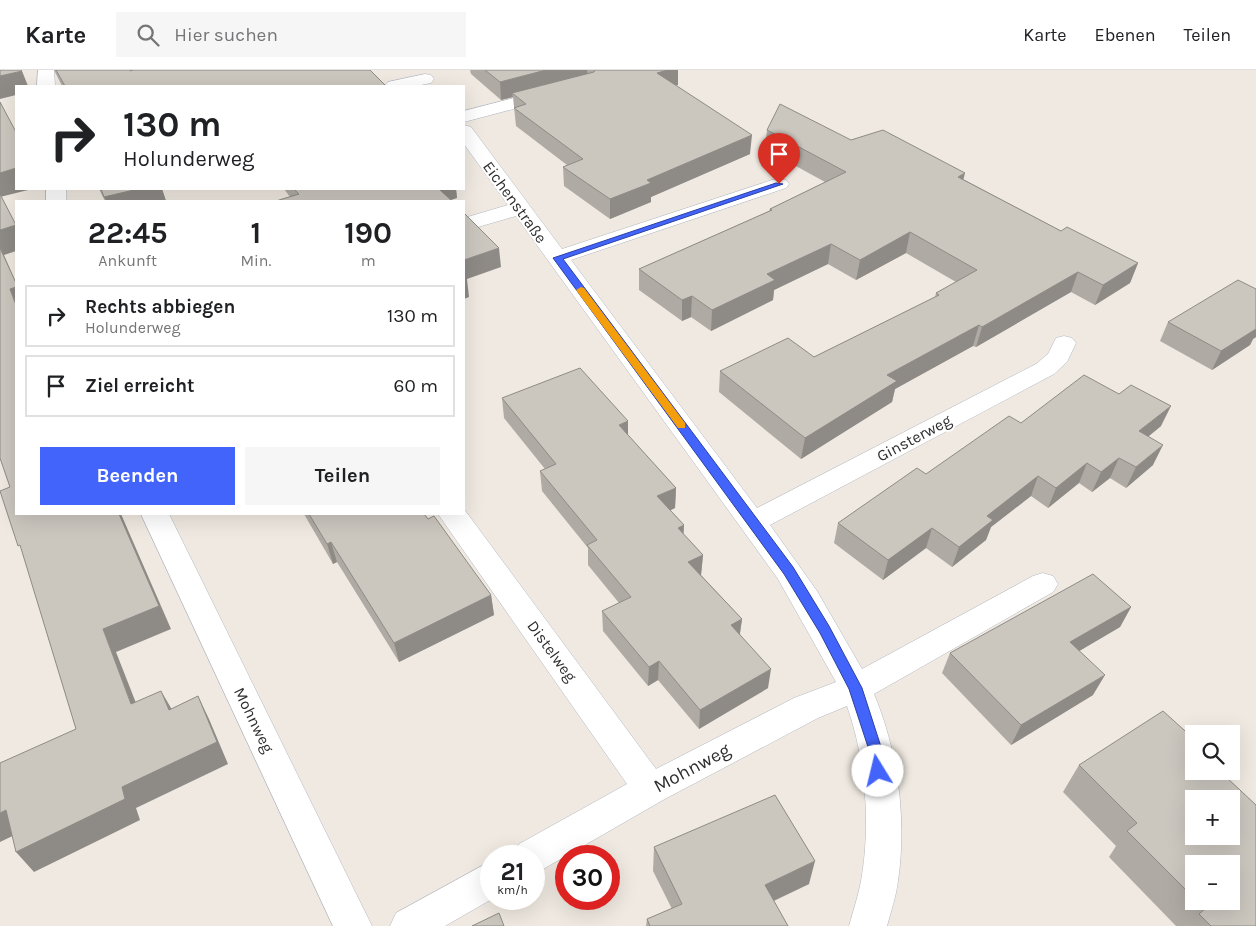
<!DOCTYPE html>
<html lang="de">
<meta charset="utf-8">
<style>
:root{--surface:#fff;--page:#f6f6f6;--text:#202124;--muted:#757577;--line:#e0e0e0;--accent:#4264fb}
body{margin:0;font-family:Karla,sans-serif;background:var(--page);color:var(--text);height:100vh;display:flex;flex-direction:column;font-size:19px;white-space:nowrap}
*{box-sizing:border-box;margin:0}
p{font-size:16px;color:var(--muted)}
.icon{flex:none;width:28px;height:28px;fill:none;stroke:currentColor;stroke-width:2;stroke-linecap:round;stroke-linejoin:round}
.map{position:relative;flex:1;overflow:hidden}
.side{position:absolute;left:15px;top:130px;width:450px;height:315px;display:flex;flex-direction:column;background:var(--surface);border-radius:0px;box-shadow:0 5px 20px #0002}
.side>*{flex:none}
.hud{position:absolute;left:15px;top:15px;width:450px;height:105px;border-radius:0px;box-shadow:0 5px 20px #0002;background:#fff;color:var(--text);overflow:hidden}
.controls{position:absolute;left:1185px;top:655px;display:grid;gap:10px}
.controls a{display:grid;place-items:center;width:55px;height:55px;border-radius:0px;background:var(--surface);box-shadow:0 5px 20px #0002;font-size:25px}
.speed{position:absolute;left:480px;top:775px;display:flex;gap:10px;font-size:25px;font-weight:700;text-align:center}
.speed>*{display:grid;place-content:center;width:65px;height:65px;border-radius:50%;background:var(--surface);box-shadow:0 5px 20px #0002;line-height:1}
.speed small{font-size:12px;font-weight:400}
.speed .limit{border:8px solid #d22;background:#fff;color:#111}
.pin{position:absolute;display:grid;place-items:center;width:42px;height:42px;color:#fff;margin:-51px -21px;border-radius:50% 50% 50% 0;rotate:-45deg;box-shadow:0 0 5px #0007}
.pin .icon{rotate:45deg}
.me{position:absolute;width:55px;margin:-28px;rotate:351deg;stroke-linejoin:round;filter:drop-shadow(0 0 4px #0008)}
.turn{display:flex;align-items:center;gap:18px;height:105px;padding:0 25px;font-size:22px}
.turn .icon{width:65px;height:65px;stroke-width:2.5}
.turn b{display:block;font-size:35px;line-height:42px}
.eta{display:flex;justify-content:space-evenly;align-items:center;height:85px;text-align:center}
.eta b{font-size:30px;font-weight:700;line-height:35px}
.cta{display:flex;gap:10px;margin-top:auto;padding:10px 25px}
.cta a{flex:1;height:58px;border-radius:0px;background:var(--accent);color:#fff;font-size:20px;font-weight:700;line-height:58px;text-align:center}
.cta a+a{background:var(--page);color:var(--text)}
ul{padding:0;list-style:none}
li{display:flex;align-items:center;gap:15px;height:62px;margin:0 10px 8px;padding:0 15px;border:2px solid var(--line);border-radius:0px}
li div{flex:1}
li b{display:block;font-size:19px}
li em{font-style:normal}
header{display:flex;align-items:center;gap:30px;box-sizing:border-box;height:70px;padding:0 25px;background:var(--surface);border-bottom:1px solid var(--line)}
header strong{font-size:24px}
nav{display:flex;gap:28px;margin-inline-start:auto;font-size:18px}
.search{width:350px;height:45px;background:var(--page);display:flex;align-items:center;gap:12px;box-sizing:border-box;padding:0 18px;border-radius:0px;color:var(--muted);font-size:19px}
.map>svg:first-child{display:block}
</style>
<header>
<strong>Karte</strong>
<div class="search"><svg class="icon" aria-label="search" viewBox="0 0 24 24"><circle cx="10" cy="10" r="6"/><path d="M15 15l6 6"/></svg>Hier suchen</div>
<nav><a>Karte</a><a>Ebenen</a><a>Teilen</a></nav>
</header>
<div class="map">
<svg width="1256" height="856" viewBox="0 0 1256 856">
<rect width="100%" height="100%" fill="#efe9e1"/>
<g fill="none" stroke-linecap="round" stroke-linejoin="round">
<defs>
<g id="minor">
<polygon points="38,0 54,0 55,16 37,16"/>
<polygon points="425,4 431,5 434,9 431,13 416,16 385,16 388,12"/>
<polygon points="549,19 555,20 558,24 555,28 464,52 464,41"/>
<path d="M464,55L471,57L562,179L772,110H786L789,114L786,118L571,190L757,438L1036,294L1048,284L1056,268L1064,266L1072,268L1076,273L1067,292L1054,304L770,455L817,521L862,599L1033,506L1043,503L1053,506L1058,514L1053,522L874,624C898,681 907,750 898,811C896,827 891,841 887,856H849C853,841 858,827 861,811C871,755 866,690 847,636L818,648L663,730L545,798L534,803V786H514L519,774L627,714L438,444H464V439L656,699L794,628L836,612L778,509L516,146L464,161V148L508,135L464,74Z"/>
<rect x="46" y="119" width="20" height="12"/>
<polygon points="141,444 169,444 372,856 333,856"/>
<polygon points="491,791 492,829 445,856 390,856 396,843"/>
</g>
</defs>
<use href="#minor" stroke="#b4b7c1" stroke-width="1"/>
<use href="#minor" fill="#fff" fill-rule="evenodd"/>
</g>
<g fill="#afaba4" fill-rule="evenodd">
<polygon points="54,0 371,1 386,16 62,16"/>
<polygon points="470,0 678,0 678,15 675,15 750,84 651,127 651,132 610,149 564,116 563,97 567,95 516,56 513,27 501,30 471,4"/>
<polygon points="767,60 851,70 963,109 1061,161 1138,193 1130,213 1095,235 1071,222 976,277 973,276 895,319 892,332 801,389 719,322 720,301 814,287 935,227 936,223 956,212 906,183 856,210 828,194 774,220 773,230 711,261 691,247 682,251 639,220 639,199 769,141 770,139 825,112 765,79"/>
<polygon points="99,119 162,119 166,131 105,131"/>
<polygon points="284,119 456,119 457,128 290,127"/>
<polygon points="1256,219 1256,267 1253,269 1250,275 1212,300 1160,271 1168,252"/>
<polygon points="502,328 628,366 676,418 675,438 670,440 684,455 683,464 703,485 701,505 742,549 740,564 768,618 699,659 658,610 648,616 603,561 602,541 619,533 588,495 588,478 542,421 540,401 545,399 504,348"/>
<polygon points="1021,353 1161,356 1148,367 1153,395 1126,418 1110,408 1092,422 1079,413 1048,438 1031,426 991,457 986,470 952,497 926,478 883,510 834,473 838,453"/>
<polygon points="304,444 424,444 491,525 494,545 399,592 337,492 333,494"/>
<polygon points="1131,537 1120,557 1079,581 1093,625 1011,675 942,603 950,583"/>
<path d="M1079,695L1228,709L1256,856H1176L1109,787L1116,776L1063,722ZM1194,794L1231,831H1194Z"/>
<polygon points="654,777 809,814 774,831 788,856 646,856 647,849 672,839 653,801"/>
</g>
<g fill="#8e8b86">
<polygon points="546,0 587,0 588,7 512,23 513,27 501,30 500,12"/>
<polygon points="668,0 678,0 678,15 656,21 657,3"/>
<polygon points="22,1 28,16 16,16 16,25 0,29 0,6"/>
<polygon points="752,65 750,84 651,127 651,132 610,149 610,129 647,110"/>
<polygon points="16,98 16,119 32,119 0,127 0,103"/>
<polygon points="965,103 960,123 958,107"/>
<polygon points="138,119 162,119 166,131 106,131 104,127"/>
<polygon points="437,119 456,119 457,128 448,131"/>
<polygon points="16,155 16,181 4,185 16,213 0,178 0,160"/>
<polygon points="910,162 906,183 856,210 860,190"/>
<polygon points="831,174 828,194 774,220 773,230 711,261 712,240 767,204"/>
<polygon points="499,178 501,197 467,209 469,227 464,229 464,190"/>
<polygon points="1138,193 1130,213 1095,235 1103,215"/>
<polygon points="1078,202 1071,222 976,277 982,257"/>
<polygon points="16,217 16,235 10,219"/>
<polygon points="692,226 691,247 682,251 682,230"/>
<polygon points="979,255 973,276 895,319 892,332 801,389 805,368 887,305"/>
<polygon points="1256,255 1256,267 1253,269 1250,275 1212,300 1221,281"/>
<polygon points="1171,336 1161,356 1130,381 1139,361"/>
<polygon points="628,351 628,372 619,355"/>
<polygon points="1163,375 1153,395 1126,418 1136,397"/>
<polygon points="1119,388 1110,408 1092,422 1101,402"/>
<polygon points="1087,393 1079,413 1048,438 1056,418"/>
<polygon points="1038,406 1031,426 991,457 986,470 952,497 959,477 987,446"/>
<polygon points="676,418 675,438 657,447 657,426"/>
<polygon points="119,444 121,444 171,559 116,582 145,656 131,634 103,559"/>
<polygon points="684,455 683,475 678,458"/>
<polygon points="932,458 926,478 883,510 888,490"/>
<polygon points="331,472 337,492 333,494 327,474"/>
<polygon points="703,485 701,505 687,512 688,492"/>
<polygon points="491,525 494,545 399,592 394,573"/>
<polygon points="1131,537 1120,557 1059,593 1070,572"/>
<polygon points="742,549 739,569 731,555"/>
<polygon points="659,591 658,610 648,616 649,597"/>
<polygon points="771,599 768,618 699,659 700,640"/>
<polygon points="1105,605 1093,625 1011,675 1021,655"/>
<polygon points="161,621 174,643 169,640"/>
<polygon points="198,626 209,649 228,694 136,738 140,750 34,802 16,782 122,717"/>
<polygon points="6,740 23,761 0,772 0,743"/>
<polygon points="815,791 809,814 760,837 765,815"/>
</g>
<g fill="#cbc7bf" stroke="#8e8b86" fill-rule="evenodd">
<polygon points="0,0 21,0 22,1 0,6"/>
<polygon points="56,0 130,0 130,1 133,0 370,0 386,16 65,16"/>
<polygon points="485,0 546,0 500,12"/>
<polygon points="595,0 668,0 657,3 752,65 647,110 651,113 610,129 563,97 583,89 514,38 526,34 512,23 594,2"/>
<polygon points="0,32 16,62 16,98 0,103"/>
<polygon points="780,34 851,70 883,60 965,103 958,107 1061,161 1067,157 1138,193 1103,215 1078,202 982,257 979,255 887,305 897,311 805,368 720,301 788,268 814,287 939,225 936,223 977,200 910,162 860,190 831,174 767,204 775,210 712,240 692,226 682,230 639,199 772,140 770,139 846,102 767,60"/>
<polygon points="101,119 138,119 104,127"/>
<polygon points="294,119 439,119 452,131 276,131 299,124"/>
<polygon points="0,124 16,155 0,160"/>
<polygon points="464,143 499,178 464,190"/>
<polygon points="0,178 16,213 16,217 10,219 16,235 16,444 119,444 159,536 103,559 131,634 161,621 169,640 198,626 217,672 122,717 125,729 16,782 6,740 0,743 0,693 76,659 20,475 18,476 0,421 10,417 0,388"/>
<polygon points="1238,210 1256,219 1256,259 1221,281 1168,252"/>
<polygon points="580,298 628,351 619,355 676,418 657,426 684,455 678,458 703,485 688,492 742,549 731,555 771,599 700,640 659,591 649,597 602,541 631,527 587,475 597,470 540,401 556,394 502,328"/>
<polygon points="1084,305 1119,324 1131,315 1171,336 1139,361 1163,375 1136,397 1119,388 1101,402 1087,393 1056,418 1038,406 987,446 993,450 959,477 932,458 888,490 838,453 917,398 926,404 1009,346 1021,353"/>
<polygon points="309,444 424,444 428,449 434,446 491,525 394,573 331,472 327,474"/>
<polygon points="1093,504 1131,537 1070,572 1105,605 1021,655 950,583"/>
<path d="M1163,641L1194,669V701H1230L1232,703L1226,707L1256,735V856H1211L1199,844L1205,839L1197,831H1231V794H1194V828L1127,761L1137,753L1079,695ZM1194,729H1231V766H1194Z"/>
<polygon points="775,725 815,791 765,815 788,856 650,856 647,849 682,834 654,777"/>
<polygon points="499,843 504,856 472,856"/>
</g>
<polygon fill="#4264fb" stroke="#2b41a3" points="776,113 783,114 563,189 793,497 829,556 862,618 883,683 885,701 883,705 878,707 873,705 870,683 849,619 820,563 784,504 553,188"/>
<polygon fill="#f59e0b" points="581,217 584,218 685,353 685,358 678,358 576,220"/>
<g text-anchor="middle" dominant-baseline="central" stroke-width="4" stroke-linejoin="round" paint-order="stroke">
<g font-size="16" fill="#2e2e2e" stroke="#fff">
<text transform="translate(515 132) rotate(54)">Eichenstraße</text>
<text transform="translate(914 368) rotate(-28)">Ginsterweg</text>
<text transform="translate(552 581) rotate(54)">Distelweg</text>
<text transform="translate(254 650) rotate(64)">Mohnweg</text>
</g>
<g font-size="19" fill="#2e2e2e" stroke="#fff">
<text transform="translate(692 698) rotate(-28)">Mohnweg</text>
</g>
</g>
</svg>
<div class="controls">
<a><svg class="icon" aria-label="search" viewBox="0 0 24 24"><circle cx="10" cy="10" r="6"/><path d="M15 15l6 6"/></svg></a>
<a>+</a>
<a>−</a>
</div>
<div class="speed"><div>21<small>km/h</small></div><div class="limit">30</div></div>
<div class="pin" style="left:779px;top:114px;background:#d93025"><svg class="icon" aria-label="arrive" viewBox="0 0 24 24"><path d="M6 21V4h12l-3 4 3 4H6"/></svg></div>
<svg class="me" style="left:878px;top:701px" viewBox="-20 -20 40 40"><circle r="19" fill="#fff"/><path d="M0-13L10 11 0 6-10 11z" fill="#4264fb"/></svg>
<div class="hud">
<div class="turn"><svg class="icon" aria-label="right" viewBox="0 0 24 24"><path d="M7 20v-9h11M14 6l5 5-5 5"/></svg><div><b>130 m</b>Holunderweg</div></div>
</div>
<section class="side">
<div class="eta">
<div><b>22:45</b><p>Ankunft</p></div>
<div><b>1</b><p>Min.</p></div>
<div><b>190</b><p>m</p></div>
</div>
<ul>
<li><svg class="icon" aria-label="right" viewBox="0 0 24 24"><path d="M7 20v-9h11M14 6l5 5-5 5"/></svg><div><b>Rechts abbiegen</b><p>Holunderweg</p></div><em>130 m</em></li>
<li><svg class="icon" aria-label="arrive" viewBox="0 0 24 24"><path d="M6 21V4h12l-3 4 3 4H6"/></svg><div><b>Ziel erreicht</b></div><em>60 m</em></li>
</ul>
<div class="cta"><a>Beenden</a><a>Teilen</a></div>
</section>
</div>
